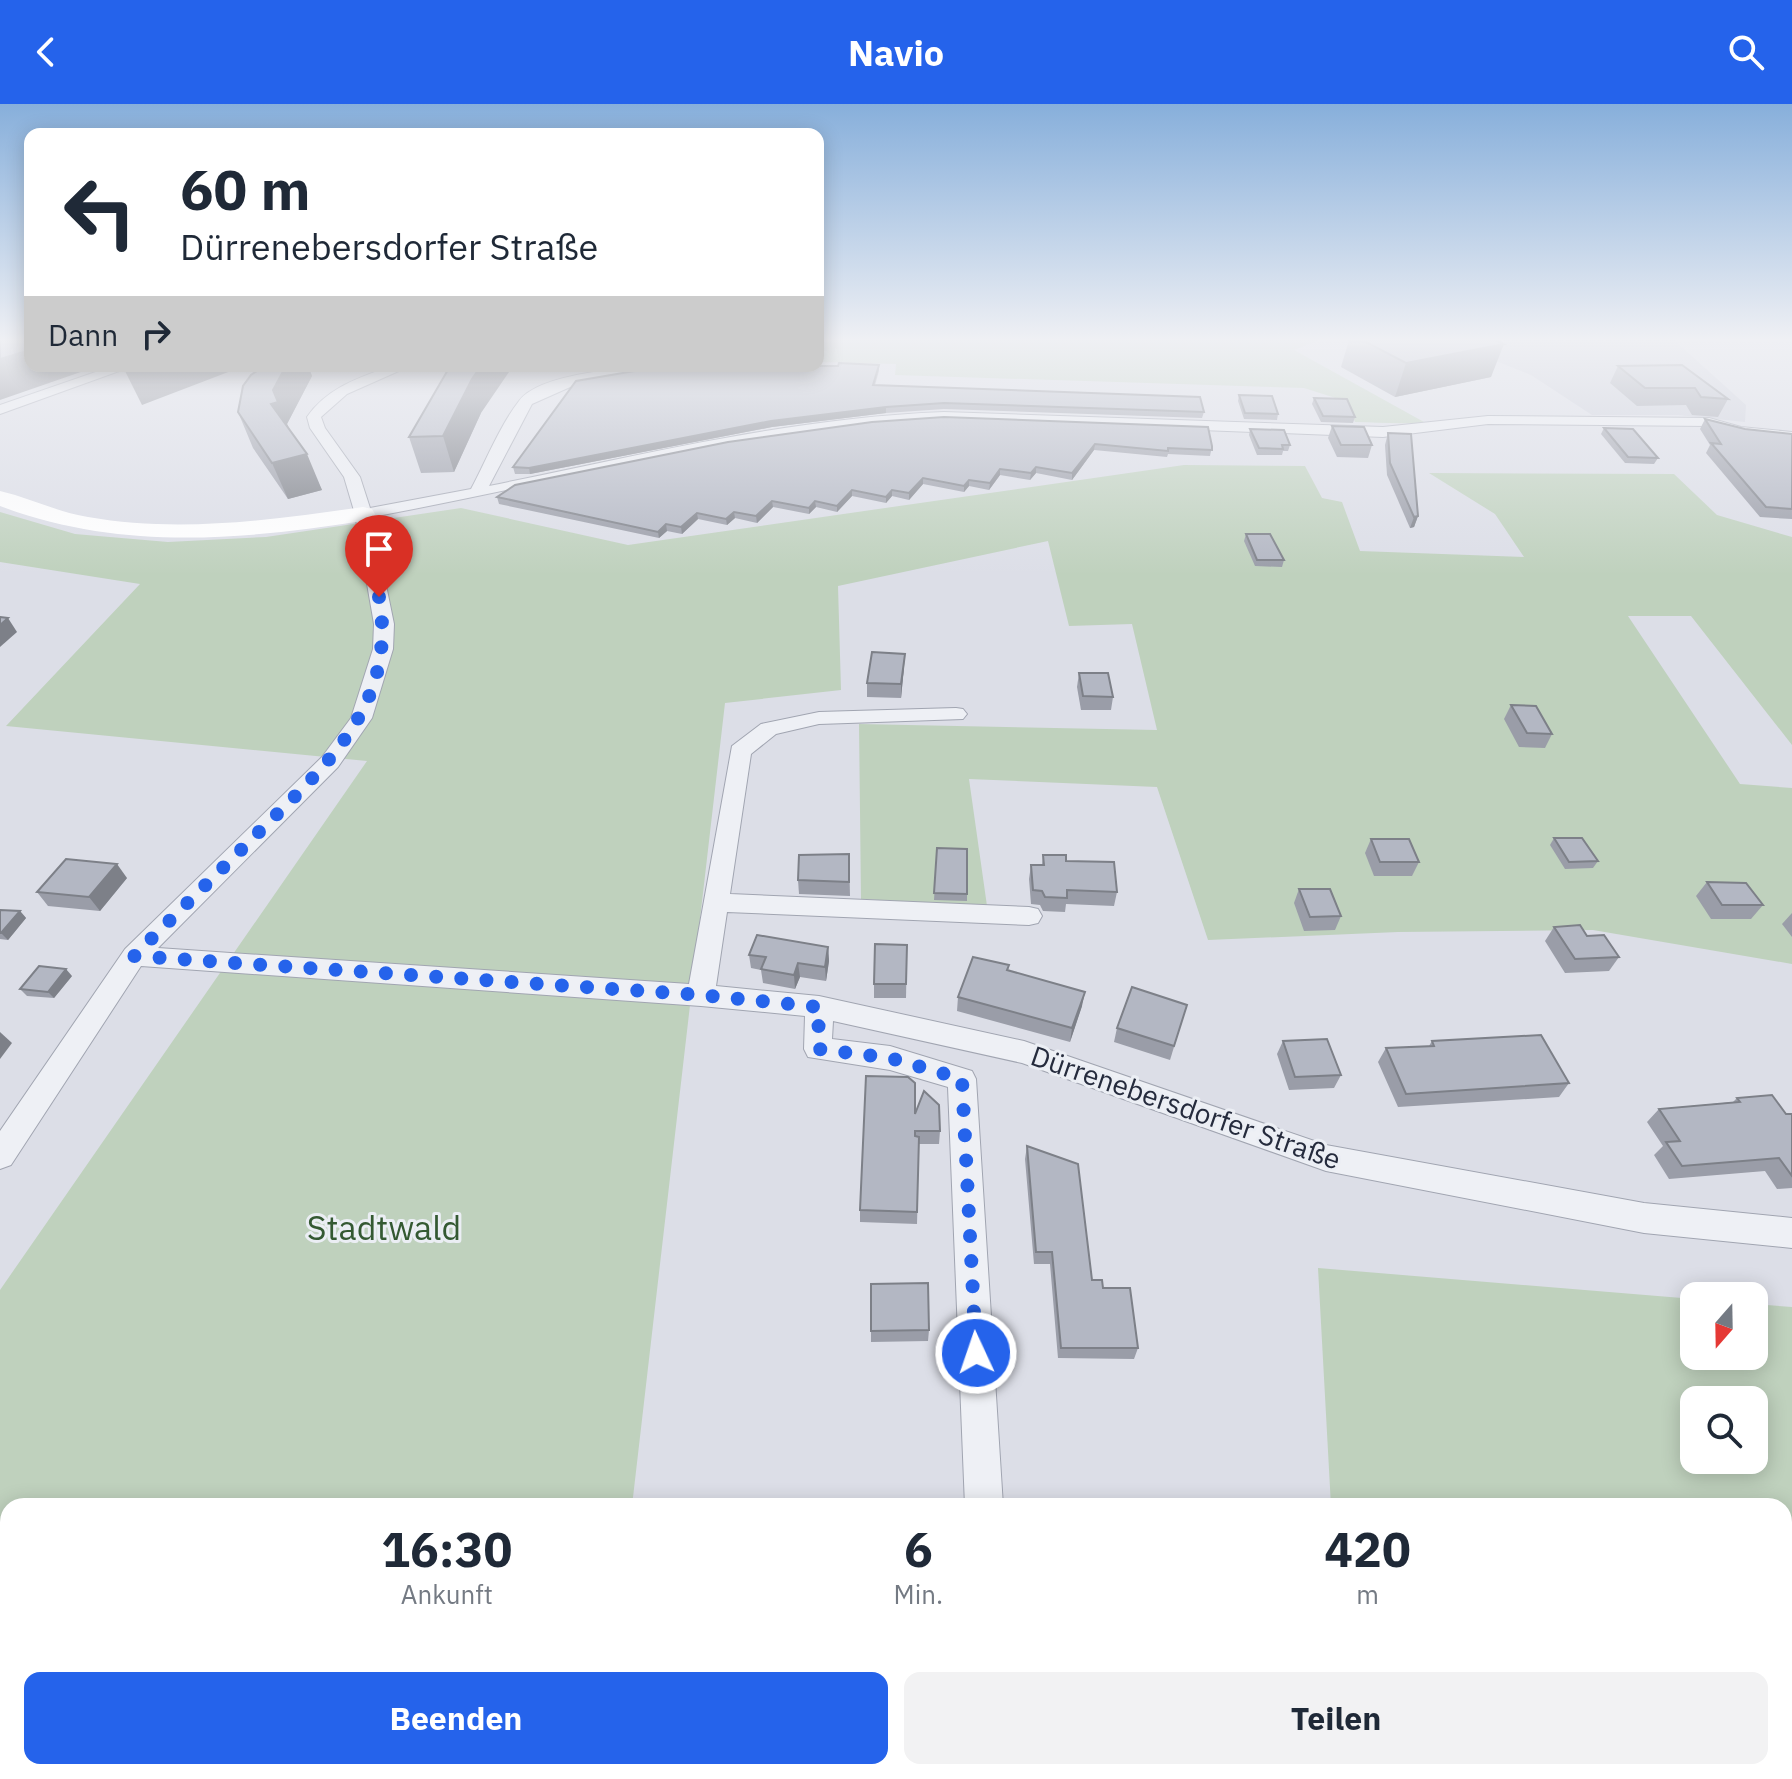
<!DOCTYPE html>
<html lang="de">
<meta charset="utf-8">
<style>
:root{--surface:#fff;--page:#f2f2f3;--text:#1f2937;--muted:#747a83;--accent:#2563eb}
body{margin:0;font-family:"IBM Plex Sans",sans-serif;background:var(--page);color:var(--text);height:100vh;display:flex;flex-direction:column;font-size:30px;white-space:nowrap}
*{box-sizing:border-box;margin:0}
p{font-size:26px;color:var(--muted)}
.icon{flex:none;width:44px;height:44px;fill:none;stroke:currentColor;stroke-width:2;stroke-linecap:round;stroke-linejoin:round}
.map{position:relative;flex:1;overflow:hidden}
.details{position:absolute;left:0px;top:1394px;width:1792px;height:282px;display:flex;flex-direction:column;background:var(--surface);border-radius:24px 24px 0 0;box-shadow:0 4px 20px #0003}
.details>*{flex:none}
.hud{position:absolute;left:24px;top:24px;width:800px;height:244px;border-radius:16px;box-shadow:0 4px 20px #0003;background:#fff;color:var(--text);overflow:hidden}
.needle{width:52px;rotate:200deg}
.buttons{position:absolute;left:1680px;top:1178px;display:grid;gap:16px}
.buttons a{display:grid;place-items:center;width:88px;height:88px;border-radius:16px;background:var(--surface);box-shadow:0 4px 20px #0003;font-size:40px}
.pin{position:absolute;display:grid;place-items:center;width:68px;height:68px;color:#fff;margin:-82px -34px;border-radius:50% 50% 50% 0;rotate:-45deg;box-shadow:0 0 8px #0007}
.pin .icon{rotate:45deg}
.me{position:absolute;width:88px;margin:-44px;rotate:357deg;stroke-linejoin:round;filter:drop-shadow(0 0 6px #0008)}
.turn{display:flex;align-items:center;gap:28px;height:168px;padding:0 24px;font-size:36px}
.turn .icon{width:104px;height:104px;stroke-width:2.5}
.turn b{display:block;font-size:56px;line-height:68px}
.then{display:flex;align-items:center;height:76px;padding:0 24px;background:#0003;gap:16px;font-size:30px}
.eta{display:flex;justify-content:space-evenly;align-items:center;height:136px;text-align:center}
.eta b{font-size:48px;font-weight:800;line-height:56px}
.cta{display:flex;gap:16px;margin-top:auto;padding:16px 24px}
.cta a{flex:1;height:92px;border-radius:16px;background:var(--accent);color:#fff;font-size:32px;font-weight:800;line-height:92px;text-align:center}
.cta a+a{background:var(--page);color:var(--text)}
header{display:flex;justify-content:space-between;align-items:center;height:104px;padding:0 24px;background:var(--accent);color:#fff;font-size:36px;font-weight:800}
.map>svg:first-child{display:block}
</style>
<header><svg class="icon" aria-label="back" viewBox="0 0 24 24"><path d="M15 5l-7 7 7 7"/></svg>Navio<svg class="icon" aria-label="search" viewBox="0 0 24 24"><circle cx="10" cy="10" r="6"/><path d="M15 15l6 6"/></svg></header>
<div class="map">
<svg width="1792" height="1675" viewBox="0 0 1792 1675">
<rect width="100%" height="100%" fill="#dcdee7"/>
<g fill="#cacdd9">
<polygon points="1443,236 1674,236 1746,301 1745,318 1678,311 1592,311 1531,271"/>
<polygon points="0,1455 8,1459 8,1668 468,1668 495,1675 0,1675"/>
</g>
<g fill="#bfd1bd" fill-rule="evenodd">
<path d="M836,236H1319L1294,246L1424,318C1401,321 1379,318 1355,318L1345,297L1304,284L895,271L896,260L818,258V239Z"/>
<polygon points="1184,361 1305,362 1322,394 1342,398 1360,447 1524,453 1495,410 1429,369 1674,370 1717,411 1792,433 1792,641 1691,512 1628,512 1740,680 1792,684 1792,860 1593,826 1398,828 1208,836 1157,683 969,675 987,802 861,795 859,620 1157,626 1132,520 1069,522 1048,437 838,482 841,586 725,599 632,1402 8,1402 8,1459 0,1455 0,1186 367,657 6,622 140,480 0,458 0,408 75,430 168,438 266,433 461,404 628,441"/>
<path d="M1318,1164L1694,1195V1252H1754V1200L1792,1203V1675H1347L1346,1668H1784V1402H1331ZM1694,1296H1754V1356H1694Z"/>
<polygon points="468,1668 814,1668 852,1675 495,1675"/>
</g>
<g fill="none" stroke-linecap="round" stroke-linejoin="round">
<defs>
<g id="street">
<polygon points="113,262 133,262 0,310 0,301"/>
<path d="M391,262H410L347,290L321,313L325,324L360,373L370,404L471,385C486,357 499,323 519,297C540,268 635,262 669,262L662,266L577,280L532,300L489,382C641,351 789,314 944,308L1383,323L1488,312L1709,314L1741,323L1792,328V338L1740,332L1708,322L1488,320L1383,333L944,316C750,325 562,378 372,413L394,520L393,545L372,614L338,663L158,844L689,880L732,642L761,620L819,608L956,604L963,605L967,610L963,615L819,620L776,630L751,650L730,790L1029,803L1038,805L1042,812L1038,819L1029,821L727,808L716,882L819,892L1024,937L1326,1041L1644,1099L1792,1114V1144L1644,1129L1326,1067L1022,959L833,917L832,935L890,942L972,967L976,975L1003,1402H965L948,983L890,966L808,953L804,945L805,912L701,902L141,862L11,1061L0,1065V1027L125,845L322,653L351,614L373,545L374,520L355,410L344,373L310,324L307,313C327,284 358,274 391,262Z"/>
</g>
</defs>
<use href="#street" stroke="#a1a5b1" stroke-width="2"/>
<use href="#street" fill="#eef0f5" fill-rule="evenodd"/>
<path fill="#fff" fill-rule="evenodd" d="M0,387C30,394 57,408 88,413C179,429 272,416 363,403L372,405L375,410L372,415L363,417C240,436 119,447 0,402Z"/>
</g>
<g fill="#9a9da8">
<polygon points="1349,236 1495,236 1491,273 1395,293 1341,263"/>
<polygon points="879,261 879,267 875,281 1204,308 1202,314 944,305 886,309 772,323 530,370 515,370 513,363 662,263"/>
<polygon points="1682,261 1728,295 1718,313 1692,311 1686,301 1637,302 1610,279 1618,262"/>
<polygon points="264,262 308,262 312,272 287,320 322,386 288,395 253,344 238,308"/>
<polygon points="1239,291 1278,310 1277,316 1244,315 1238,297"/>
<polygon points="1314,294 1355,313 1353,319 1321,318 1312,300"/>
<polygon points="481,309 454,368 421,369 409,333"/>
<polygon points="1705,315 1745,325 1792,330 1792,415 1760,413 1706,349 1710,341 1700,325"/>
<polygon points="872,318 1212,342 1210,352 1168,350 1167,353 1094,346 1072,376 1036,369 1030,376 1000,371 989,386 969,382 964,388 923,380 909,396 892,392 886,399 852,392 837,408 816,403 809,410 773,403 757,419 735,414 727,421 698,415 682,430 667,427 659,434 499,400 497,393"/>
<polygon points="1332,322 1372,341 1368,354 1337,353 1328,334"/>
<polygon points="1604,324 1658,354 1654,360 1625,359 1601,330"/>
<polygon points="1250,325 1290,341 1288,347 1283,347 1282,351 1257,351 1249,331"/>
<polygon points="1388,329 1418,412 1414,423 1410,424 1387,371 1385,341"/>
<polygon points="1246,430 1284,456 1282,463 1255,462 1244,437"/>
<polygon points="904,563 901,594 867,593 867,579"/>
<polygon points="1079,569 1113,593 1111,606 1081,606 1077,583"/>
<polygon points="1511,601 1552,630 1545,644 1519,643 1504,615"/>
<polygon points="1554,734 1598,757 1593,764 1565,765 1550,741"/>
<polygon points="1371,735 1419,758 1412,772 1374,772 1365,749"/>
<polygon points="937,744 967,745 967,797 934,796"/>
<polygon points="849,750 850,792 799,790 798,776"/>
<polygon points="1043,751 1066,757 1117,788 1114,802 1066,800 1065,808 1043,807 1040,801 1031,800 1029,775 1031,761 1042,761"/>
<polygon points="127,774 100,807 48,802 37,788"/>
<polygon points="1707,778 1763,801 1751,815 1711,815 1696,792"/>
<polygon points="1299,785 1341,812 1335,826 1304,827 1294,799"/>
<polygon points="0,806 20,807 26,814 8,836 0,835"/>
<polygon points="1792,809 1792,833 1782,820"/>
<polygon points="1554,823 1587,832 1619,853 1609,867 1565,869 1545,837"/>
<polygon points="907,841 906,894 874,894 874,880"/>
<polygon points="828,843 829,857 826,877 800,873 795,885 763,879 761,866 751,864 749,851"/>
<polygon points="1009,861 1008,867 1082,902 1070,938 957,907 958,893"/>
<polygon points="72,872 54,894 27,892 20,885"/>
<polygon points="1187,901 1170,956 1114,938 1117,924"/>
<polygon points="1283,937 1341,971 1334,984 1289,986 1277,950"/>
<polygon points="1432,937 1569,979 1559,993 1398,1003 1378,958 1386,944 1429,942"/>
<polygon points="1737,994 1786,1010 1792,1010 1792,1084 1777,1085 1765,1067 1669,1075 1654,1051 1663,1042 1647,1018 1659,1005 1733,998"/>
<polygon points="915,1010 940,1027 939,1040 919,1040 917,1120 860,1118 860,1106"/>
<polygon points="1027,1042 1092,1176 1103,1184 1138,1244 1134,1255 1058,1254 1050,1160 1034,1160 1025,1055"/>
<polygon points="871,1180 929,1226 928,1237 871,1238"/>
</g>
<g fill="#7d8088">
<polygon points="1504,240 1491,273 1395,293 1406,259"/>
<polygon points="30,246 30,262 98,262 0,296 0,255"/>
<polygon points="138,262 244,262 142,301 125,267"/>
<polygon points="286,262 308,262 312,272 287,320 292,333 271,300 273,286"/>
<polygon points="481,262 513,262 481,309 454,368 443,332 472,275"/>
<polygon points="589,262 635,262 590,266"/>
<polygon points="886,303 886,309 772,323 530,370 529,364 771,317"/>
<polygon points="1095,340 1094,346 1072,376 1072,369"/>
<polygon points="307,350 322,386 288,395 272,359"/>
<polygon points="1036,363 1036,369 1030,376 1031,369"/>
<polygon points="1000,365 1000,371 989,386 990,379"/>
<polygon points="923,374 923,380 909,396 909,389"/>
<polygon points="969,376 969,382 964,388 964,382"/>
<polygon points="852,386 852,392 837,408 837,402"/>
<polygon points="892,386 892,392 886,399 886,393"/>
<polygon points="772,397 773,403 757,419 756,412"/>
<polygon points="815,397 816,403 809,410 809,404"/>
<polygon points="734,408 735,414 727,421 726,415"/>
<polygon points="697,409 698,415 682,430 681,423"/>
<polygon points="1418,412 1414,423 1410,424 1414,413"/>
<polygon points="666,420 667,427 659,434 658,428"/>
<polygon points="8,514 17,528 0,543 0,521"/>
<polygon points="905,550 904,563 901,594 901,580"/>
<polygon points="117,760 127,774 100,807 89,793"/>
<polygon points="20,807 26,814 8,836 1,829"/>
<polygon points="828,843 829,857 826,877 825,863"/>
<polygon points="798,859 800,873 795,885 794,871"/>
<polygon points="66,865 72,872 54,894 48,888"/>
<polygon points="1085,888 1082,902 1070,938 1072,924"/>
<polygon points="0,928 12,939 0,955"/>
</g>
<g fill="#b3b7c3" stroke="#7d8088" stroke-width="2">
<polygon points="0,236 30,236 30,246 0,255"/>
<polygon points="1362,236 1495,236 1504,240 1406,259"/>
<polygon points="839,259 879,261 873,281 1200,293 1204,308 944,299 886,303 771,317 529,364 513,363 576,277 664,262 838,262"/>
<polygon points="1682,261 1728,295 1701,293 1695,284 1645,284 1618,262"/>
<polygon points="123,262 138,262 125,267"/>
<polygon points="264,262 286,262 273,286 278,298 271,300 307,350 272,359 238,308 243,282 251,271"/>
<polygon points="451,262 481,262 472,275 443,332 409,333 449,264"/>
<polygon points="1239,291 1272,292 1278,310 1245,309"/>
<polygon points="1314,294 1347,295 1355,313 1323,312"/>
<polygon points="944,313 1208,323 1212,342 1212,346 1168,344 1168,347 1095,340 1072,369 1036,363 1031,369 1000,365 990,379 969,376 964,382 923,374 909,389 892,386 886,393 852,386 837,402 815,397 809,404 772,397 756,412 734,408 726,415 697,409 681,423 666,420 658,428 497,393 515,381 728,338 872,318"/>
<polygon points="1705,315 1745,325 1792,330 1792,405 1766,403 1711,339 1721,340"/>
<polygon points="1332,322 1364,323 1372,341 1341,341"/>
<polygon points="1604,324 1633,325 1658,354 1628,353"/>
<polygon points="1250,325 1284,326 1290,341 1282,341 1283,345 1259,344"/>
<polygon points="1388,329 1411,330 1418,412 1414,413 1390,359"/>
<polygon points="1246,430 1270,430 1284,456 1257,456"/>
<polygon points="0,513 8,514 0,521"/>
<polygon points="872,548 905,550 901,580 867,579"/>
<polygon points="1079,569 1108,569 1113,593 1083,592"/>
<polygon points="1511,601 1536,602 1552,630 1527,629"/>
<polygon points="1554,734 1582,734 1598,757 1569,758"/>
<polygon points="1371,735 1409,735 1419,758 1380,758"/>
<polygon points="937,744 967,745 967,790 934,789"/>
<polygon points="849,750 849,778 798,776 799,751"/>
<polygon points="1043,751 1066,751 1066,757 1114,758 1117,788 1067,786 1067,794 1045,793 1042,787 1033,786 1031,761 1044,761"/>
<polygon points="66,755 117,760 89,793 37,788"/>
<polygon points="1707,778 1746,779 1763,801 1722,801"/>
<polygon points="1299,785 1330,785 1341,812 1310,813"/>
<polygon points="0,806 20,807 1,829 0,829"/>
<polygon points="1580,821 1587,832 1604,831 1619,853 1575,855 1554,823"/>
<polygon points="757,831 828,843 825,863 798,859 794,871 761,865 766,853 749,851"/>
<polygon points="875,840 907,841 906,880 874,880"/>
<polygon points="973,853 1009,861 1007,866 1085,888 1072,924 958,893"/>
<polygon points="39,862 66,865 48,888 20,885"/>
<polygon points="1132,883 1187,901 1174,942 1117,924"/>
<polygon points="1541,931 1569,979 1406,990 1386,944 1434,942 1432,937"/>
<polygon points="1327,935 1341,971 1295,973 1283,937"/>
<polygon points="866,972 908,973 915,979 915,1010 924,987 939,1001 940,1027 915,1027 915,1032 919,1033 917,1108 860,1106"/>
<polygon points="1772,991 1786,1010 1792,1010 1792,1072 1779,1054 1682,1062 1666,1038 1680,1037 1659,1005 1740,998 1737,994"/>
<polygon points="1027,1042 1078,1060 1092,1176 1102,1176 1103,1184 1130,1184 1138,1244 1061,1244 1052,1148 1036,1148"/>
<polygon points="928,1179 929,1226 871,1227 871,1180"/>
</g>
<linearGradient id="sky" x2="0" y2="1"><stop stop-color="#87afdb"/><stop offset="0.5" stop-color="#eff0f4"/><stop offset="1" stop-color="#eff0f4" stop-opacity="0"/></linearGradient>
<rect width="1792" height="471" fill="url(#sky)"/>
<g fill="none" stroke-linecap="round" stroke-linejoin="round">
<path stroke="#2563eb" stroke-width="14" stroke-dasharray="0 25.2" d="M379,493C398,601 326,661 256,731C216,771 175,811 134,852L701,891L819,903L818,945L890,954L962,975L976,1249"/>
</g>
<g text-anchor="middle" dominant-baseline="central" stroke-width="6" stroke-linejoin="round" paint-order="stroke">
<g font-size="28" fill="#252b3d" stroke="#ebeef4">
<text transform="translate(1186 1003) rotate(19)">Dürrenebersdorfer Straße</text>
</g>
<g font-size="34" fill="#345932" stroke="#ebeef4">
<text x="384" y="1123">Stadtwald</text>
</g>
</g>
</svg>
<div class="buttons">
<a><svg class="needle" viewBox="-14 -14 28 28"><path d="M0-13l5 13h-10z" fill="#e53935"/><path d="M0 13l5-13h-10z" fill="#747a83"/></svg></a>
<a><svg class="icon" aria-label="search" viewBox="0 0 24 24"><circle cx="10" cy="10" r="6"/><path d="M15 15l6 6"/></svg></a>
</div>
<div class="pin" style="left:379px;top:493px;background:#d93025"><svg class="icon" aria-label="arrive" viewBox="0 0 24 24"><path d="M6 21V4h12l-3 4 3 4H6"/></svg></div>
<svg class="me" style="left:976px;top:1249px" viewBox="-20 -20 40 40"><circle r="17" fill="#2563eb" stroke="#fff" stroke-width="3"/><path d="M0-11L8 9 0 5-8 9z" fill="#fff"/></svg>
<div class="hud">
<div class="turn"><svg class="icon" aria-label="left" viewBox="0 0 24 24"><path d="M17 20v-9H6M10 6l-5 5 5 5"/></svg><div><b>60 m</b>Dürrenebersdorfer Straße</div></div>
<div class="then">Dann<svg class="icon" aria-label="right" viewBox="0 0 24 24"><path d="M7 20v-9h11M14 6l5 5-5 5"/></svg></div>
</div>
<section class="details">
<div class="eta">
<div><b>16:30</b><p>Ankunft</p></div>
<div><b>6</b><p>Min.</p></div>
<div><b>420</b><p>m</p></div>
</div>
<div class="cta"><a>Beenden</a><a>Teilen</a></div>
</section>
</div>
